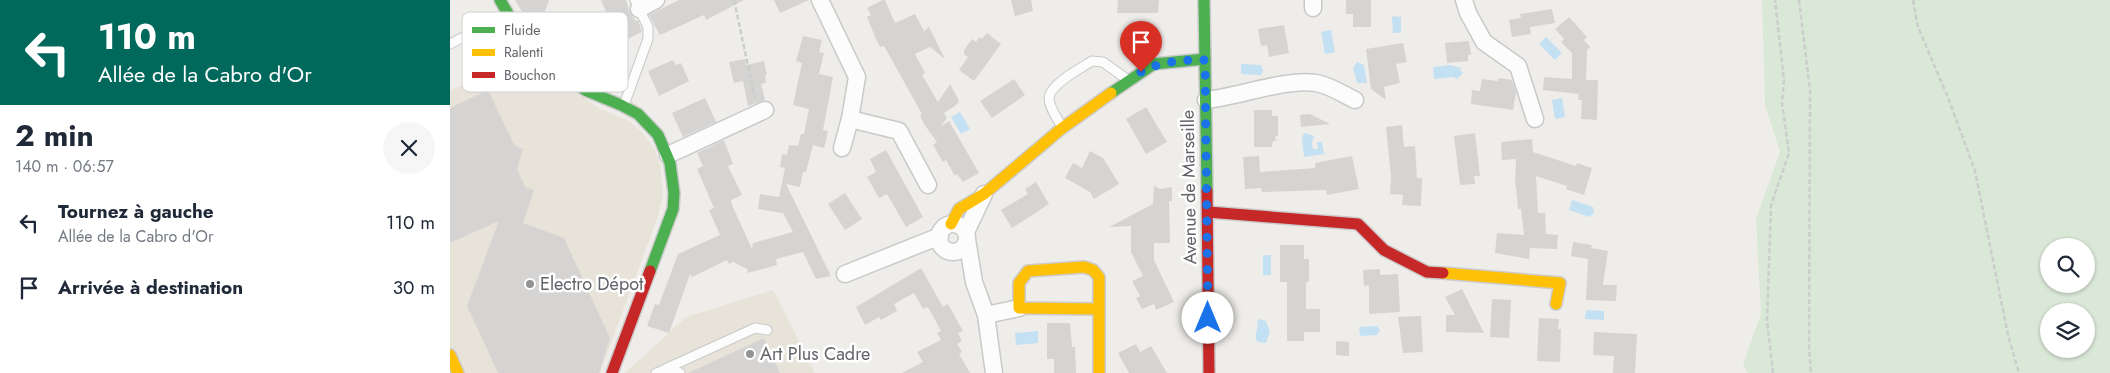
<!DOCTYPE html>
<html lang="fr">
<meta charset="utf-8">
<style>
:root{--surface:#fff;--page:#f6f6f7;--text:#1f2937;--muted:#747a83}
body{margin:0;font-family:Jost,sans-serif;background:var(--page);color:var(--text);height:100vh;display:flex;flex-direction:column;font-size:19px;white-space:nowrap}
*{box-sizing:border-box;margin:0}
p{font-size:16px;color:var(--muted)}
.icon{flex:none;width:28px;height:28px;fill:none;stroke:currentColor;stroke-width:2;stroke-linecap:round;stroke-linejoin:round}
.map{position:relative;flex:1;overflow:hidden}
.drawer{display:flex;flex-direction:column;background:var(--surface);width:450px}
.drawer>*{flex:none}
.hud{background:#00695c;color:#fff;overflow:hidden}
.buttons{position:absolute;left:1590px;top:238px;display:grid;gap:10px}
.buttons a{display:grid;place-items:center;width:55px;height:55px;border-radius:50%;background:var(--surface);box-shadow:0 1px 4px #0004;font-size:25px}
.pin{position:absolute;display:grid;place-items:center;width:42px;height:42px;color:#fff;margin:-51px -21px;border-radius:50% 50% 50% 0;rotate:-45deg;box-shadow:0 0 5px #0007}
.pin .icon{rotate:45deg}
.me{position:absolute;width:55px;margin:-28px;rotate:0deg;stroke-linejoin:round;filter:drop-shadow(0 0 4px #0008)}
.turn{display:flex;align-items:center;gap:18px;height:105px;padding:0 15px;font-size:22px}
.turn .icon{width:65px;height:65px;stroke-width:2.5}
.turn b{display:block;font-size:35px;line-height:42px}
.round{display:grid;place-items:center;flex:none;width:52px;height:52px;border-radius:26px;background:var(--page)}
.summary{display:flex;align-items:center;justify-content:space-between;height:85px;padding:0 15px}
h1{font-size:30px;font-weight:700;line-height:38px}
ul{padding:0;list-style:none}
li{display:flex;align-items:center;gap:15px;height:65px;padding:0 15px}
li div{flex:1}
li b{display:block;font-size:19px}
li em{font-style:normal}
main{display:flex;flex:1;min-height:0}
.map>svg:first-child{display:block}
</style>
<main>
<section class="drawer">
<div class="hud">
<div class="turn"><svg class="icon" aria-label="left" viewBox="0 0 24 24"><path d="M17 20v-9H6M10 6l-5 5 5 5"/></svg><div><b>110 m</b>Allée de la Cabro d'Or</div></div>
</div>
<div class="summary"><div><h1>2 min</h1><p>140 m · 06:57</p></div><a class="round"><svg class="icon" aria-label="close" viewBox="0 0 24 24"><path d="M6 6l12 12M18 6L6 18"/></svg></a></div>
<ul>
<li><svg class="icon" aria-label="left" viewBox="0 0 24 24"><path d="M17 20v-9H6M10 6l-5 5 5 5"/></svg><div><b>Tournez à gauche</b><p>Allée de la Cabro d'Or</p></div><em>110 m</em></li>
<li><svg class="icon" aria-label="arrive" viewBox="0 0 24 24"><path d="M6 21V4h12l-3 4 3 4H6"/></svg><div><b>Arrivée à destination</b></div><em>30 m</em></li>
</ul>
</section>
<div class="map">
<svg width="1660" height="373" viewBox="0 0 1660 373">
<rect width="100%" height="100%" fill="#efedea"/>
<g fill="#e7e3d9">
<polygon points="73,56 150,109 177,120 192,132 205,150 210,164 213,195 208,216 150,373 0,373 0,91"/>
<polygon points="323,290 365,373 175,373 236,317"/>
</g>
<path fill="#dae8d7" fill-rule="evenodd" d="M1312,0H1660V373H1298L1293,364L1311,314L1306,219L1330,152L1315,105ZM1599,246H1636V284H1599ZM1599,311H1636V349H1599Z"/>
<g fill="#c4e0f3">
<polygon points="943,16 951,17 951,33 943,33 942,18"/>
<polygon points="881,30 885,52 875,54 871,32"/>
<polygon points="1096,37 1112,53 1105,60 1089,44"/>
<polygon points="907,62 914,65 917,83 907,83 903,68"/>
<polygon points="791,64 811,65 813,71 811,75 791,74"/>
<polygon points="1000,65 1011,68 1010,71 1013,72 1011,76 1009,76 1008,79 1002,77 984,79 983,67"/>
<polygon points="1112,98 1115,117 1105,119 1102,100"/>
<polygon points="510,112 520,129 511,134 501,117"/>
<polygon points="854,133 864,136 862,143 863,149 868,149 867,142 872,142 874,154 854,157 852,138"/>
<polygon points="1122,200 1143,207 1144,213 1140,217 1119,210"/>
<rect x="813" y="255" width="8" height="20"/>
<polygon points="1136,310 1154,311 1154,320 1135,319"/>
<path d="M809,319L816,321L820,331L816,343L808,342C802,335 810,329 807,321Z"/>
<polygon points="927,326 930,330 927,335 910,336 909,327"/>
<polygon points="588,331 588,343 566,345 565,333"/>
</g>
<g fill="#d6d4d3">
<polygon points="65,0 99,0 95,11 105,25 121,41 134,37 133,48 143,55 141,55 164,65 159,83 143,78 102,53 83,30"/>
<polygon points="151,0 176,0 180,13 186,21 188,20 192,32 169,43 163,29 167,28 158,16"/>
<polygon points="229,0 294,0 256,20 254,15 210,35 199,15"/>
<polygon points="324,0 359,0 330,13"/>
<polygon points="433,0 435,0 445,23 465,14 474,31 479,27 495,59 480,47 465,54 475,73 472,75 488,102 500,84 509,101 505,106 494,113 497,118 490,127 499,121 529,173 513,182 507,174 505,176 496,160 493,162 483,145 487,142 474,124 470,115 472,114 434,46 430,47 426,39 417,17 421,15 417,8"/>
<polygon points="561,0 581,0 583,11 565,16"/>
<polygon points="668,0 709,0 708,13 667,13"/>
<polygon points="896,0 921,0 921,27 903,27 903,14 896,14"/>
<polygon points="1102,9 1105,23 1080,27 1081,34 1062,37 1059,20 1071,18 1070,14"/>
<polygon points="1119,17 1137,37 1134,40 1140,47 1137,50 1136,80 1148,80 1147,120 1131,119 1132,100 1128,100 1129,94 1093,90 1094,77 1122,79 1122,53 1111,42 1114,39 1105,29"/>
<polygon points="834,25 839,53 819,57 817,45 811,46 808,29"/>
<polygon points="537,33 551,44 524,81 509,70 518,57 514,54 514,50 522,39 526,42 529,37 532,39"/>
<polygon points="353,36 372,40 369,52 374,53 369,74 383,77 373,130 378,131 374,148 363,145 356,172 353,172 350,187 336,184 381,276 366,279 353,252 326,259 327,265 298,273 297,269 283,262 279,264 277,260 242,277 240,274 219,333 197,326 205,304 209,305 228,254 270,235 259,210 264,208 247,169 253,166 247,153 274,140 283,164 278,166 292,195 281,200 282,205 302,249 303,243 343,232 333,213 308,209 310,194 329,197 335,168 330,167 332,154 337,155 339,145 348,146 351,134 354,134 359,109 343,105 352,63 346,61"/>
<polygon points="1019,41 1021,55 1018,55 1018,61 997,63 995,43"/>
<polygon points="953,43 957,62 946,64 950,83 934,87 936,100 921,89 916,49"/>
<polygon points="295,59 296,65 314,61 317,75 315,75 316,83 311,84 315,100 298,106 293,81 284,83 279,62"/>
<polygon points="223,60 226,65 231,63 239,81 209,96 198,71"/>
<polygon points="1049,78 1062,80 1066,92 1063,110 1021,104 1022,90 1030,91 1032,79 1048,81"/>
<polygon points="564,79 575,95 542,118 530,101"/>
<polygon points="38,90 64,145 73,149 67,169 75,187 84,190 73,223 114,238 160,338 149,373 48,373 17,306 49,221 0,243 0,108"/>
<polygon points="255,98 266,122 233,137 222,113"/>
<polygon points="696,107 717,142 696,154 676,119"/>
<polygon points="804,110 822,110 822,116 828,116 828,136 825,136 826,141 823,141 822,147 804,147"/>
<polygon points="860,114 880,124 851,127 850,115"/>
<polygon points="952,125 954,147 965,146 967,178 972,178 971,206 952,205 953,195 940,194 941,177 936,127"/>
<polygon points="1025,133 1030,176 1024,176 1025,184 1010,185 1004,136"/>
<polygon points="1082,139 1083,152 1126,166 1127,163 1142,168 1134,195 1116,189 1117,186 1086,176 1088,213 1095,213 1096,234 1108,235 1107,249 1080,248 1079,259 1045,253 1047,233 1074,235 1071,209 1068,209 1066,186 1065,186 1066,159 1052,160 1051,142"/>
<polygon points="436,150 473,217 456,227 437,194 429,198 417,177 426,172 420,159"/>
<polygon points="640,151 653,158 669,184 644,199 640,192 615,178 623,163 632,168"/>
<polygon points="809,156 810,172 865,168 865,163 902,156 909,189 877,195 876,190 812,192 811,188 795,189 793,157"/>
<polygon points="586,182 599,204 562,228 551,210 578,194 575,189"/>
<polygon points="704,186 710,189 722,187 722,201 719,201 720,243 704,243 704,260 724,302 706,310 704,304 692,309 686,298 690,296 682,281 693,276 681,252 681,226 659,227 703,204"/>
<polygon points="395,193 412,219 395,230 378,204"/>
<polygon points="1123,242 1142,245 1141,248 1158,251 1153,285 1167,285 1166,301 1136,300 1138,259 1121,256"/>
<polygon points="830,245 854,245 854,259 859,259 859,282 856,282 856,309 870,309 870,332 854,332 854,341 837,341 837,282 830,282"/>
<polygon points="471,268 493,307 498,304 513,331 508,333 512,341 507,344 512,352 509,354 520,373 452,373 473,362 467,352 491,340 487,333 491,331 478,307 473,309 464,293 444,304 447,311 431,320 429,317 415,325 406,307"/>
<polygon points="930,269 930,275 948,274 950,312 919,314 919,285 914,286 913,270"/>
<polygon points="1012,289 1034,333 996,332 996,315 1005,315 995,297"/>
<polygon points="1042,299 1061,300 1059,338 1040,337"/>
<polygon points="971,316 973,352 953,353 948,317"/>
<polygon points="1089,318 1109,319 1108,329 1111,329 1110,362 1087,361"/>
<polygon points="597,323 620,323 622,347 625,347 626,373 604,373 604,359 597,359"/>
<polygon points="1144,332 1187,334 1185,373 1163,373 1164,356 1143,355"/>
<polygon points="314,338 330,373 238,373"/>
<polygon points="886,341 899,342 899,356 886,355"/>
<polygon points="686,344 690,352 701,346 717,373 679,373 668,353"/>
</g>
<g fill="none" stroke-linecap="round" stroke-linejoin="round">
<defs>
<g id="lane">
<polyline points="0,44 55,15"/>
<polyline points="174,105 198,39 198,27 185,0"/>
<path d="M612,127C608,119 599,108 599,98C600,84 631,68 642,61L653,62L678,80"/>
<polyline points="215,369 305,328 317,330"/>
<path d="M206,373C215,369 221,368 230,373"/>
</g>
<g id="street">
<polyline points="370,0 407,77 400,119 449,131 478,185"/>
<polyline points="1014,0 1018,13 1034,42 1068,66 1085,119"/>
<polyline points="863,8 863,0"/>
<polyline points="189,9 206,0"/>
<path d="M756,100C788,97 836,78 866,83C879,85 893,94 905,100"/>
<polyline points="392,148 400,119"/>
<polyline points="218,155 315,110"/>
<circle cx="503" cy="238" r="14"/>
<polyline points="516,232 534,194"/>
<polyline points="517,239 524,282 536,315 544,373"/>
<polyline points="395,274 490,236"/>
<polyline points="536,315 569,308"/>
</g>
<g id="fast">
<polyline points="50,0 72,38 93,63 137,91 171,105 188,114 208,135 220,163 224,193 223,209 200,271"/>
<polyline points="754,0 757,191"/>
<polyline points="661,93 704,64 755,59"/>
</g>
<g id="slow">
<polyline points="501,224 509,209 534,194 611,129 661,93"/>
<polyline points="993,273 1110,283 1106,304"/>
<polyline points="649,309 569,308 569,283 578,271 634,267 643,270 649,277 649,373"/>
<polyline points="0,355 8,373"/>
</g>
<g id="jam">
<polyline points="757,191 759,373"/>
<polyline points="758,212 908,224 934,250 977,272 993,273"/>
<polyline points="162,373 200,271"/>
</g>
</defs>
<use href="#lane" stroke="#c9c9c9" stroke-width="11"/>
<use href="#street" stroke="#c9c9c9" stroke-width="19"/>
<use href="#fast" stroke="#cccbcb" stroke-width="14"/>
<use href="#slow" stroke="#cccbcb" stroke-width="14"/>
<use href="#jam" stroke="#cccbcb" stroke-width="14"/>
<g stroke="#cbcecc" stroke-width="2.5" stroke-dasharray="5 2.5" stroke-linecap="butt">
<polyline points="284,0 305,99"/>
<polyline points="1349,0 1360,90 1359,347 1361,373"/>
<polyline points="1463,0 1468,27 1499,100 1525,171 1558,335 1569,373"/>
<polyline points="1323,373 1317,321 1321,205 1339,153 1332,103 1334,80 1325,0"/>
</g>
<use href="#lane" stroke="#fdfcfc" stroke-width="9"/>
<use href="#street" stroke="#fdfcfc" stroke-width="16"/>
<use href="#fast" stroke="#4caf50" stroke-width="11"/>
<use href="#slow" stroke="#ffc107" stroke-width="11"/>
<use href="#jam" stroke="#c62828" stroke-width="11"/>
</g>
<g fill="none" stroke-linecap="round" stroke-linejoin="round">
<path stroke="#1a73e8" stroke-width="9" stroke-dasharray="0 16.2" d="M691,72C711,61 733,60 755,60L758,318"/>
</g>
<g fill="#929395" stroke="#fff" stroke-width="2">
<circle cx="80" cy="284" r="5"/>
<circle cx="300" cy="354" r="5"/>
</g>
<g text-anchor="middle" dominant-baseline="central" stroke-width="5" stroke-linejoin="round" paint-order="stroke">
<g font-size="18" fill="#606367" stroke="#fff">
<text transform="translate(739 187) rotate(-91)">Avenue de Marseille</text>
</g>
<g font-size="18" fill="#606367" stroke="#fff" text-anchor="start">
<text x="90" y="284">Electro Dépot</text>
<text x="310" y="354">Art Plus Cadre</text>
</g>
</g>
<rect x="12" y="12" width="166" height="80" rx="8" fill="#fff" stroke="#cfd0d1" stroke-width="1"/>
<rect x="22" y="27" width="23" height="6" fill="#4caf50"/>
<rect x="22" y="49" width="23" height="7" fill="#ffc107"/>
<rect x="22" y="72" width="23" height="6" fill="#c62828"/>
<g font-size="14" fill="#606367">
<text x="54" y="35">Fluide</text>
<text x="54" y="57">Ralenti</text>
<text x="54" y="80">Bouchon</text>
</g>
</svg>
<div class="buttons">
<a><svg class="icon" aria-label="search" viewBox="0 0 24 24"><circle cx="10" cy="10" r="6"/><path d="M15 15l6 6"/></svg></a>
<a><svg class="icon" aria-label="layers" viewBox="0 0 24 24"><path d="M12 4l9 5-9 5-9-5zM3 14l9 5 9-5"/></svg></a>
</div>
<div class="pin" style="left:691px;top:72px;background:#d93025"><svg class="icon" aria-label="arrive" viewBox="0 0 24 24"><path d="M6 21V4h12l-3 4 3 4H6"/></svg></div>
<svg class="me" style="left:758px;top:318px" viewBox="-20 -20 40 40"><circle r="19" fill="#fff"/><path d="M0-13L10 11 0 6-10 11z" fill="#1a73e8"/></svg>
</div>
</main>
